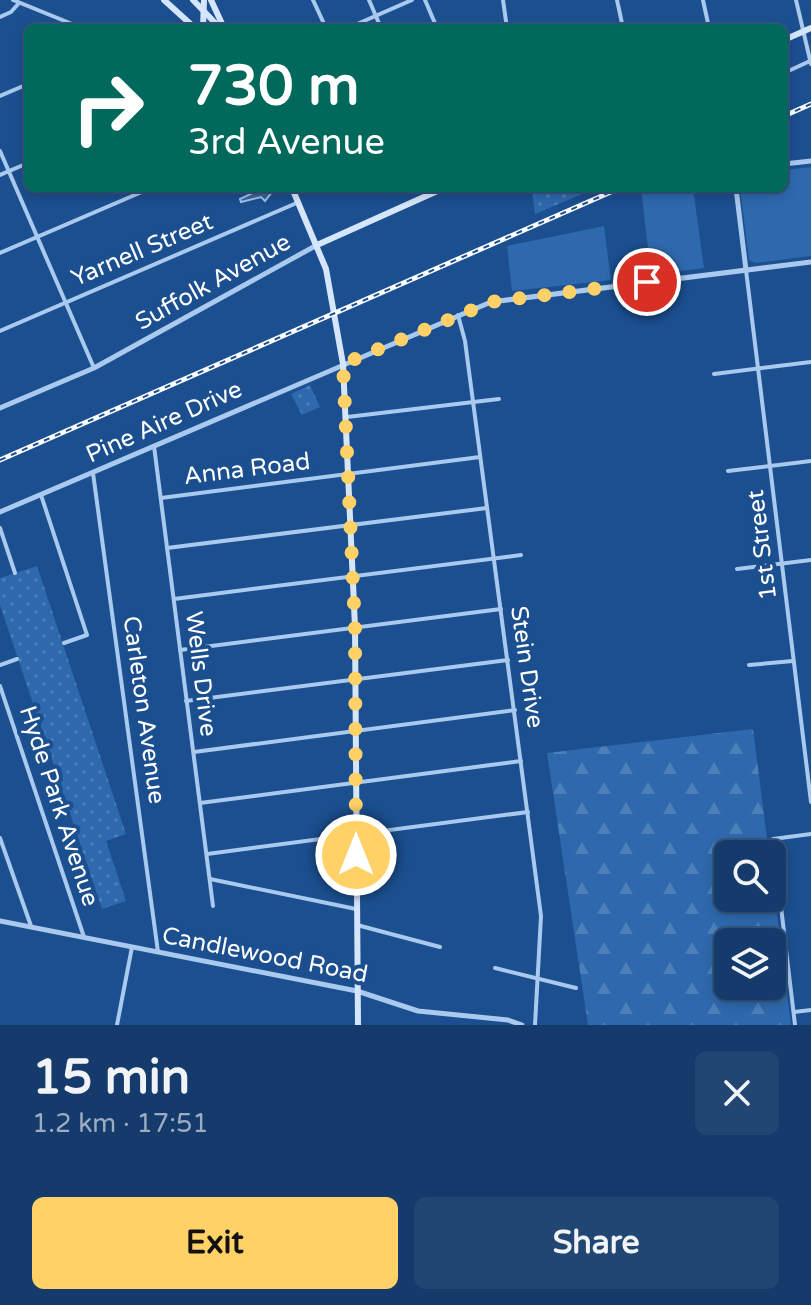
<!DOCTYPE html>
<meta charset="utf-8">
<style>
:root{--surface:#143b6b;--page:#214673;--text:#f1f3f6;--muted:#9dadc1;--line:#33557e;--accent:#ffd166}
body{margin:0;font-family:"Varela Round",sans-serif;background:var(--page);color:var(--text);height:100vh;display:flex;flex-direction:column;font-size:30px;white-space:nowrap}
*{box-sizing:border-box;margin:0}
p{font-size:26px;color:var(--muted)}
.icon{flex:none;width:44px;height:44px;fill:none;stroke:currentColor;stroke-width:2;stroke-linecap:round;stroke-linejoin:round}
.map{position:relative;height:1025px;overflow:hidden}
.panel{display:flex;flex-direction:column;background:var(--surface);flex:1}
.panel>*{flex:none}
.top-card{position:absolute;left:24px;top:24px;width:764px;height:168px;border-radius:12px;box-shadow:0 4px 12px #0003,0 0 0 2px var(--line);background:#00695c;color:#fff;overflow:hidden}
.controls{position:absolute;left:714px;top:840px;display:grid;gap:16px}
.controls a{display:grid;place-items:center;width:72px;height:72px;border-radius:12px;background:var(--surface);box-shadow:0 4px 12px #0003,0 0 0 2px var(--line);font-size:40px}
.pin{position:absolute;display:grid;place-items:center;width:68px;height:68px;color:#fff;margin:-34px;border:4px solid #fff;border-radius:50%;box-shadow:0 2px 8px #0007}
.me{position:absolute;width:88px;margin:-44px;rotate:0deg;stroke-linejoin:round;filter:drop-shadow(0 0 6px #0008)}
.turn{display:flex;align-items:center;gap:28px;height:168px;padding:0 32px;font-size:36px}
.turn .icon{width:104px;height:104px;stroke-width:2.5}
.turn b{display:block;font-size:56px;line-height:68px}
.round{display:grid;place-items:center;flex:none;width:84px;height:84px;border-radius:12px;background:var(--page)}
.overview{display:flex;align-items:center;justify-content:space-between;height:136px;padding:0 32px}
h1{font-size:48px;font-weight:700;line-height:60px}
.button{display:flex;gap:16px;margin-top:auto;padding:16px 32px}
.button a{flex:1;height:92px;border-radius:12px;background:var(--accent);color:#111;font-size:32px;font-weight:700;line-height:92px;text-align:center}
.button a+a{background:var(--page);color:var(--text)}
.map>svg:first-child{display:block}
</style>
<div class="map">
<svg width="811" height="1025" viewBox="0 0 811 1025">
<defs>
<pattern id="grass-dots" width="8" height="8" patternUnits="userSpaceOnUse" patternTransform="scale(2)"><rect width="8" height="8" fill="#2e69ad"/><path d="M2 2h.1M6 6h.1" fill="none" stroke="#4d80b9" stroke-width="1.8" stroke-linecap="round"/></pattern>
<pattern id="forest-firs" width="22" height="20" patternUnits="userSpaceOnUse" patternTransform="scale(2)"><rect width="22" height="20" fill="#2e69ad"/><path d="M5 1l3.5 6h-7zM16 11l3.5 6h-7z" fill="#4d80b9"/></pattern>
<pattern id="water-ripples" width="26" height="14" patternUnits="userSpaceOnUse" patternTransform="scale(2)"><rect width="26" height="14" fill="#3c6290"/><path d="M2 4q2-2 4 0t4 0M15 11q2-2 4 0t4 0" fill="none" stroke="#597aa1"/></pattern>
</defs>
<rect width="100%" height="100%" fill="#1b4f8f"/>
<g fill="url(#grass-dots)">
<polygon points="532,188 596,188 535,214"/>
<polygon points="310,385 320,407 302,415 291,394"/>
<polygon points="37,566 126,834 106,841 126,901 102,909 0,605 0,578"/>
</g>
<path fill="url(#forest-firs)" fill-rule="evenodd" d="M753,729L769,854H728V898H772V875L791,1025H588L547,753ZM728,942H772V986H728Z"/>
<g fill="#2e69ad">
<polygon points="811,167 811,256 756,263 749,260 740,188 784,188 784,170"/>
<polygon points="641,188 693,188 704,268 651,275"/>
<polygon points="604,226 611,280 512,291 507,246"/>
</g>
<polygon fill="url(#water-ripples)" stroke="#9cc4f0" stroke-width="2" points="263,188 271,188 272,192 265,201 261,197 241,202 240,199"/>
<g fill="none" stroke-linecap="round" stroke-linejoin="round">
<g stroke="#a9c9ee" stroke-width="4">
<polyline points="13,0 82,28"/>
<polyline points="313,0 326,28"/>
<polyline points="369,0 381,28"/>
<polyline points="425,0 437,28"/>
<polyline points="503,0 507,28"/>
<polyline points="617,0 623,28"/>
<polyline points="703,0 709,28"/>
<polyline points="796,0 811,64"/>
<polyline points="0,17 11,12 19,3"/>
<polyline points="348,28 412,0"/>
<polyline points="784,73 810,61"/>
<polyline points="0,96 28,84"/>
<polyline points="0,151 94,368"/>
<polyline points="0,175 28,163"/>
<polyline points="395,188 396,189"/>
<polyline points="0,253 151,188"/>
<polyline points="746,270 811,802"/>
<polyline points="458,315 465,341 541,916 535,1025"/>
<polyline points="0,331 299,202"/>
<polyline points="714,374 811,362"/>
<polyline points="347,417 499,399"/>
<polyline points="154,446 213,906"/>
<polyline points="728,471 811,461"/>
<polyline points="93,473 158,952"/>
<polyline points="41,495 87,635 64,643"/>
<polyline points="161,498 480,457"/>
<polyline points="0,528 15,573"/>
<polyline points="167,548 487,508"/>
<polyline points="737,569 811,560"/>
<polyline points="174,599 521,555"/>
<polyline points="180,650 501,609"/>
<polyline points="0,665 17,659"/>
<polyline points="749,665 793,661"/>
<polyline points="0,686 84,937"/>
<polyline points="186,701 508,660"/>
<polyline points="194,752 515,710"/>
<polyline points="200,803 521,761"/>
<polyline points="0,838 31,926"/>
<polyline points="207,854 528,812"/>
<polyline points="210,879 356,909"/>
<polyline points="357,925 440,947"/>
<polyline points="495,968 576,988"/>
<polyline points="794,1012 811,1010"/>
<polyline points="117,1025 132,947"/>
<polyline points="795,1025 773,839 811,834"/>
</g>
<g stroke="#a9c9ee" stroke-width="5">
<polyline points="784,164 811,161"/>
<polyline points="736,188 746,270"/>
<polyline points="0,408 94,368 317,245"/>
<polyline points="0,512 491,302 811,262"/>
<polyline points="0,921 357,991 418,1011 508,1020 522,1025"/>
</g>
<g stroke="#d6e6fa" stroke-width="6">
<polyline points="164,0 195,28"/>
<polyline points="193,0 220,28"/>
<polyline points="211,0 224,28"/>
<polyline points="203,28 204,0"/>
<polyline points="784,40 811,28"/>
<polyline points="292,188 326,269 343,364 355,627 358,1025"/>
<polyline points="317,245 444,188"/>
</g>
<defs>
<g id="rail">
<polyline points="784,116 811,104"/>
<polyline points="0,460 620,188"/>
</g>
</defs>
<use href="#rail" stroke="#fff" stroke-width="5"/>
<use href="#rail" stroke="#1b4f8f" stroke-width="2" stroke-dasharray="6" stroke-linecap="butt"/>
</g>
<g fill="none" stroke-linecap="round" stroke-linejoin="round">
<polyline stroke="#ffd166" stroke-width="14" stroke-dasharray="0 25.2" points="356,855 355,627 343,364 491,302 647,282"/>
</g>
<g text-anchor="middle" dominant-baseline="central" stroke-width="8" stroke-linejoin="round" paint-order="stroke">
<g font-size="24" fill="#fff" stroke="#1b4f8f">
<text transform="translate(142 250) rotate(-23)">Yarnell Street</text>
<text transform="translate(213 282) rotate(-29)">Suffolk Avenue</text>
<text transform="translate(164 422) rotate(-24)">Pine Aire Drive</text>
<text transform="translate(247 469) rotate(-7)">Anna Road</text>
<text transform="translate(762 545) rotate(-97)">1st Street</text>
<text transform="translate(527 667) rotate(82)">Stein Drive</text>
<text transform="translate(201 674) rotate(83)">Wells Drive</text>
<text transform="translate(144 710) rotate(82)">Carleton Avenue</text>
<text transform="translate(59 806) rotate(72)">Hyde Park Avenue</text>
<text transform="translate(265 955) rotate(11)">Candlewood Road</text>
</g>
</g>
</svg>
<div class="controls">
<a><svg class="icon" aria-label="search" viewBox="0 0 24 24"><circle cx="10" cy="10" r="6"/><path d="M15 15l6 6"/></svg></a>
<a><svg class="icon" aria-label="layers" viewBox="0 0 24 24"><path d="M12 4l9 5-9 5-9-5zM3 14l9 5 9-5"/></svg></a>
</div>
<div class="pin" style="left:647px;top:282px;background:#d93025"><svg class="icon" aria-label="arrive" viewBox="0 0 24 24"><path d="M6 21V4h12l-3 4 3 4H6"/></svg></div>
<svg class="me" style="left:356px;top:855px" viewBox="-20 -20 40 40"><circle r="17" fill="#ffd166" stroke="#fff" stroke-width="3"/><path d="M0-11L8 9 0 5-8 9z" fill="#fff"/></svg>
<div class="top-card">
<div class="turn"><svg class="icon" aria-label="right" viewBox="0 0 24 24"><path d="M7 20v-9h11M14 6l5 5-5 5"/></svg><div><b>730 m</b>3rd Avenue</div></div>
</div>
</div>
<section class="panel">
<div class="overview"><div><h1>15 min</h1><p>1.2 km · 17:51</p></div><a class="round"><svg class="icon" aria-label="close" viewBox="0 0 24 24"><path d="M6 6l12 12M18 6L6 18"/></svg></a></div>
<div class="button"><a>Exit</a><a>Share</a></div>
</section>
